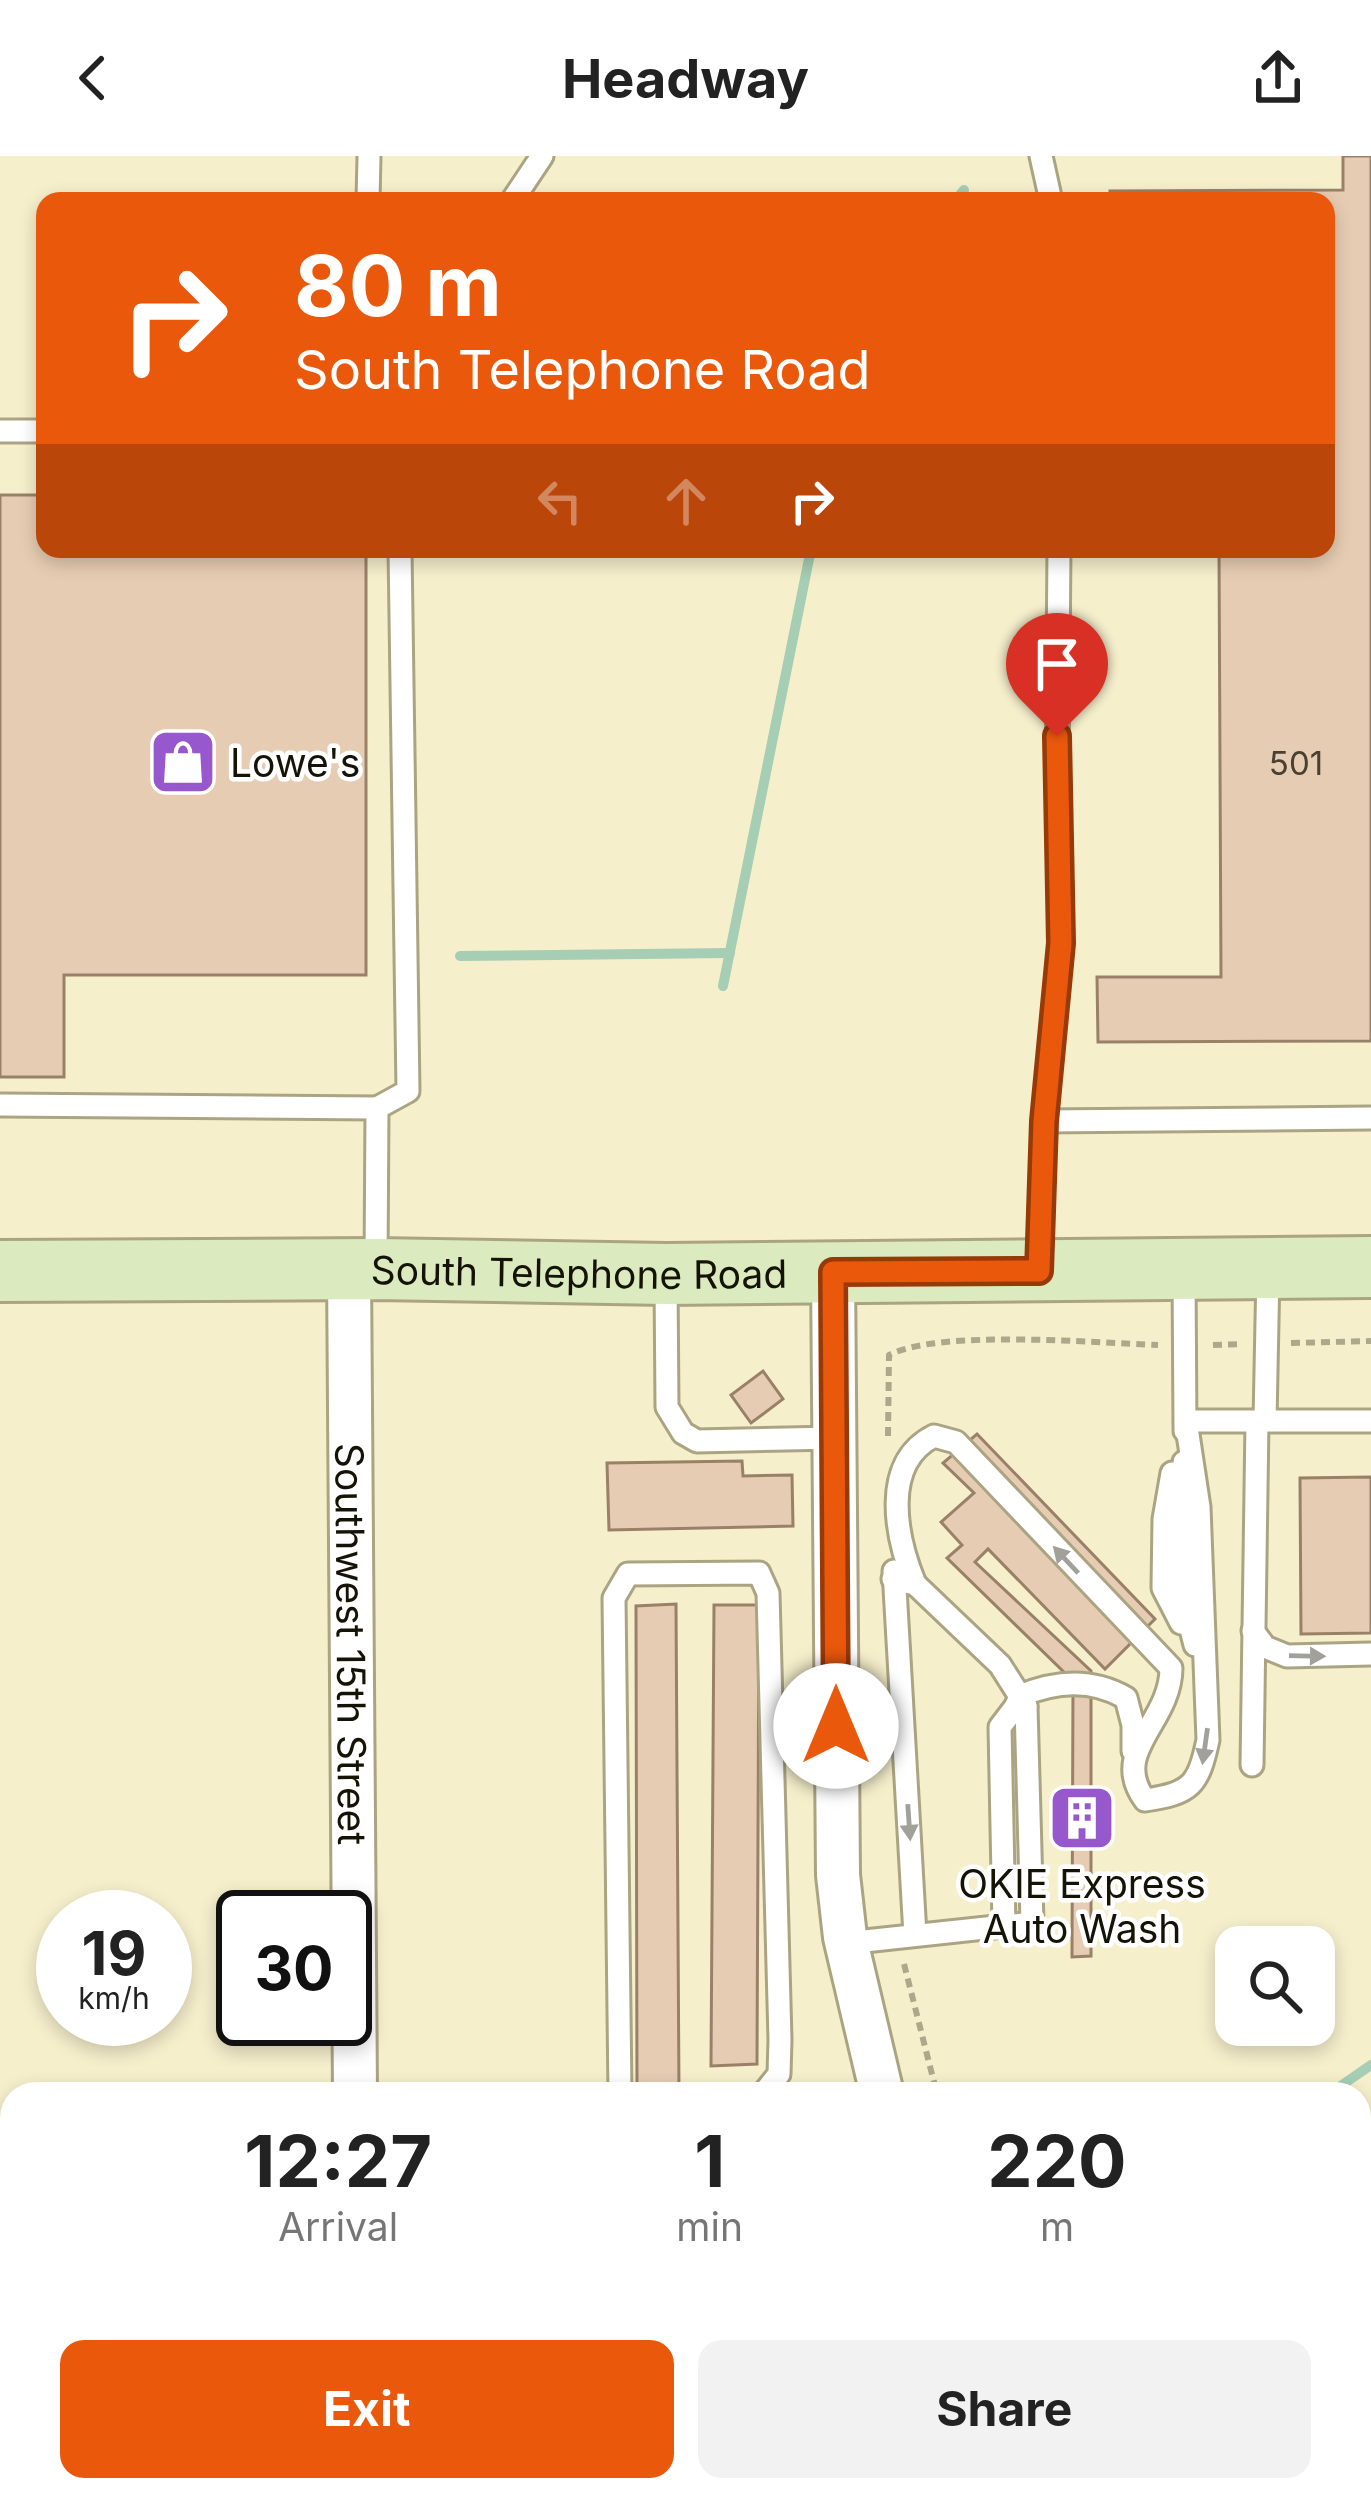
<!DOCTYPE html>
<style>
:root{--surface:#fff;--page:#f2f2f2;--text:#222;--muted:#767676;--accent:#ea580c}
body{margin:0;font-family:Inter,sans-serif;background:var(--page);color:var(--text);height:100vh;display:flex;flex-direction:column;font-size:45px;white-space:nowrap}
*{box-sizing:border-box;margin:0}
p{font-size:39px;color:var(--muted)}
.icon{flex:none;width:66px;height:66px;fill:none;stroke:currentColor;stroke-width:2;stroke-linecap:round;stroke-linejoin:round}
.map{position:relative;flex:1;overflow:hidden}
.details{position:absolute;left:0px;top:1926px;width:1371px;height:420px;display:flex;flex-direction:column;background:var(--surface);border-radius:36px 36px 0 0;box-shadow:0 6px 18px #0003}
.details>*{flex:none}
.banner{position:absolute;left:36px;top:36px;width:1299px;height:366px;border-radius:24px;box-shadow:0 6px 18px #0003;background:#ea580c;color:#fff;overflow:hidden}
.fabs{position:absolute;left:1215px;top:1770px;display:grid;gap:24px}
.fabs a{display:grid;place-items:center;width:120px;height:120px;border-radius:24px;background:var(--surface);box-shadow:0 6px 18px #0003;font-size:60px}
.speed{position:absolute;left:36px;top:1734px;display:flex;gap:24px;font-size:60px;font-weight:700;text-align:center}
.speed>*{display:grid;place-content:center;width:156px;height:156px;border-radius:50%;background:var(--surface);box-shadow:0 6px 18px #0003;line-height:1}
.speed small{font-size:30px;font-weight:400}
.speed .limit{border:6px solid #111;border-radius:18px;background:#fff;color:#111}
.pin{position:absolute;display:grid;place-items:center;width:102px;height:102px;color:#fff;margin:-123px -51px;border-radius:50% 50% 50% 0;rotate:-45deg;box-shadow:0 0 12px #0007}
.pin .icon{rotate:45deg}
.me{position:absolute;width:132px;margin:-66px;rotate:0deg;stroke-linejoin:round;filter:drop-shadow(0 0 9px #0008)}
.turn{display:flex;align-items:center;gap:42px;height:252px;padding:0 60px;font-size:54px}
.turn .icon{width:156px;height:156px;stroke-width:2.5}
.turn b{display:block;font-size:84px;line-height:102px}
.lanes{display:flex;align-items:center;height:114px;padding:0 60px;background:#0003;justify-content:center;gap:60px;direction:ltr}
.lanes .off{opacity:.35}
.eta{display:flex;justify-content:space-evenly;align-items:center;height:204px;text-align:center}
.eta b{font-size:72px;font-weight:700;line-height:84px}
.button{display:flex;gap:24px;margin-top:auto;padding:24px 60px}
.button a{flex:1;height:138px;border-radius:24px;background:var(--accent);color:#fff;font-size:48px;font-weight:700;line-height:138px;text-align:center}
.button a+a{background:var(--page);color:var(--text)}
header{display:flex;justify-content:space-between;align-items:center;height:156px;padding:0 60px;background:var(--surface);font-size:54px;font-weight:700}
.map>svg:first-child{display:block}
</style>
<header><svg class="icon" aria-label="back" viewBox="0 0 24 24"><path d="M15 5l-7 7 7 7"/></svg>Headway<svg class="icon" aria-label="share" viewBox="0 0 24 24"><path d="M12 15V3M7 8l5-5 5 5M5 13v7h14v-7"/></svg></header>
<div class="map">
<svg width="1371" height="2346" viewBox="0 0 1371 2346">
<rect width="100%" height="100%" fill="#f6efcc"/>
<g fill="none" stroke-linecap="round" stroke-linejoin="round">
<g stroke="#a5ceb4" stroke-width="10">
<polyline points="955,45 964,34"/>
<polyline points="460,800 730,797"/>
<polyline points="723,830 811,393"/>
<polyline points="1329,1938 1371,1909"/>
<polyline points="712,2346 716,2334"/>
</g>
</g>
<g fill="#e6ccb2" stroke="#998169" stroke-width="3">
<polygon points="1343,0 1371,0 1371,885 1098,886 1097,821 1221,821 1219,393 1326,393 1326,45 1110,45 1110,35 1343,34"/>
<polygon points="0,339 45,339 45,393 366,393 366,819 64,819 64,921 0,921"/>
<polygon points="763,1215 783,1243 751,1267 731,1239"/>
<polygon points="977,1278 1155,1463 1105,1513 988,1393 975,1406 1091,1515 1091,1800 1072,1801 1073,1525 947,1402 962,1389 941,1366 974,1337 943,1307"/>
<polygon points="742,1305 743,1320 792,1319 793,1370 609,1374 607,1307"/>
<polygon points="1371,1321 1371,1477 1301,1478 1300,1322"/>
<polygon points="676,1448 679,1938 637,1938 636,1450"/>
<polygon points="714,1449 759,1449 757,1908 711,1910"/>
<polygon points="1359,2225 1371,2225 1371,2346 1282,2346 1282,2334 1359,2334"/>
</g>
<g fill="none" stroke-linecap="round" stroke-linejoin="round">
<defs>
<g id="service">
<polyline points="1041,0 1051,45"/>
<polyline points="368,45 369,0"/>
<polyline points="512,45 542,0"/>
<polyline points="0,275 45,275"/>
<polyline points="0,949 377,952"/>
<polyline points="1044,965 1371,962"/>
<polyline points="1039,1108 1044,965 1062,787 1057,627 1059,393"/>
<polyline points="376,1112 377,952 408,935 400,393"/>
<polyline points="1184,1114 1185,1275"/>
<polyline points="666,1124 667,1251 683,1277 697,1285 834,1282"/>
<polyline points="1186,1265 1371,1265"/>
<polyline points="1265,1265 1268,1115"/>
<polyline points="1184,1306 1183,1442 1195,1489"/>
<polyline points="1172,1317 1164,1363 1163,1432 1181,1467"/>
<polyline points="894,1415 915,1779"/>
<path d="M915,1428C896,1382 880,1307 934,1280L956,1286L1171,1512C1171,1567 1109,1595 1145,1644C1191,1637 1198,1630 1208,1584L1199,1351L1186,1265"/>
<polyline points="1253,1475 1265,1491 1287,1500 1371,1498"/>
<path d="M1016,1550L1020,1540C1056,1525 1091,1522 1126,1542L1133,1569V1595"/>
<polyline points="1252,1609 1257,1265"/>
<polyline points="1004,1770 1000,1571 1016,1550 1026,1550"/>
<polyline points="846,1787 1032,1767 1026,1550 1000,1509 915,1428 893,1423"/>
<polyline points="620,1938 614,1442 628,1418 759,1417 768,1437 780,1884 779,1918 763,1938"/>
<polyline points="1359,2109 1371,2105"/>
<polyline points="980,2346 1005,2334"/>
<polyline points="1250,2346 1250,2334"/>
</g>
<g id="minor">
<path id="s1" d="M349,1113L355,1938"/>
<polyline points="833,1116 838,1719 845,1781 882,1938"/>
<polyline points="1063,2334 1069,2346"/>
<polyline points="574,2346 579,2334"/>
</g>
<g id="secondary">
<path id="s2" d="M0,1115L376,1113L666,1118L1371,1111"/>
</g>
</defs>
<use href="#service" stroke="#aba483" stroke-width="27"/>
<use href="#minor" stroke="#aba483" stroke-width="48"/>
<use href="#secondary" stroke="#aba483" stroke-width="66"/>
<g stroke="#ada88c" stroke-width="6" stroke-dasharray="9 6" stroke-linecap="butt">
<polyline points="1291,1187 1371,1185"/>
<polyline points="1213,1189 1242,1188"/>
<path d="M888,1280L889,1199C940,1173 1095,1187 1158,1189"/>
<polyline points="904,1808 937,1938"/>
<polyline points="626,2346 632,2334"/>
<polyline points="816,2346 827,2334"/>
</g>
<use href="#service" stroke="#fff" stroke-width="21"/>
<use href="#minor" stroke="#fff" stroke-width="42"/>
<use href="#secondary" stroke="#dceabf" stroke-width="60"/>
</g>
<defs><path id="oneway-solid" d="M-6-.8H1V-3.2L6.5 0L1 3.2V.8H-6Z" transform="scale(3)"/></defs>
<g fill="#a1a09b">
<use href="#oneway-solid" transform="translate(1066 1404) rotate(-133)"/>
<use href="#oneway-solid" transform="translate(1307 1500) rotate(1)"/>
<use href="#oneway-solid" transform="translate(1205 1590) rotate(98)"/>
<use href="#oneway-solid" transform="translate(909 1666) rotate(86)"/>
</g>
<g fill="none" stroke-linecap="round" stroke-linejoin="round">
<defs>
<polyline id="route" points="836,1570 833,1116 1039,1115 1044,965 1061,787 1057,580"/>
</defs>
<use href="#route" stroke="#983908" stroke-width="30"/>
<use href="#route" stroke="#ea580c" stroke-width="21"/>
</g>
<defs>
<symbol id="shop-square" viewBox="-11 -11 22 22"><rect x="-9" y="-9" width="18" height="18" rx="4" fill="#9757cd" stroke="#fff"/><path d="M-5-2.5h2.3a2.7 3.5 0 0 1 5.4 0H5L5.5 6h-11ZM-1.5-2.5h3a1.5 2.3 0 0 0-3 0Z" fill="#fff"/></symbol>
<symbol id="building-square" viewBox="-11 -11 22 22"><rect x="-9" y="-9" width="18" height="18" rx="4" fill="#9757cd" stroke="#fff"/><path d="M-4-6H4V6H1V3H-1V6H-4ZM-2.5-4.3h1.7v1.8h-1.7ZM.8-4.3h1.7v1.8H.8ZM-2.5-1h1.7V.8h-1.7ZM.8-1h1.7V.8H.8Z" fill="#fff"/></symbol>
</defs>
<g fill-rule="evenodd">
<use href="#shop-square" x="145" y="568" width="76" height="76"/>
<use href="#building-square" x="1044" y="1624" width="76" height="76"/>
</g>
<g text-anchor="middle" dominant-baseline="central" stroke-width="9" stroke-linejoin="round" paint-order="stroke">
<g font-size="33" fill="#494031">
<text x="1296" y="607">501</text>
</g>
<g font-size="39" fill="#151206" stroke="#fff" text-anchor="start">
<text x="230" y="606">Lowe's</text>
<text x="1082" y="1727" text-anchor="middle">OKIE Express<tspan x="1082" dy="45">Auto Wash</tspan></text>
</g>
<g font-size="39" fill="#151206" stroke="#fff">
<text stroke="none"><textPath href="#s2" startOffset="579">South Telephone Road</textPath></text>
<text stroke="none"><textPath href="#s1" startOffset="375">Southwest 15th Street</textPath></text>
</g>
</g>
</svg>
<div class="fabs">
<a><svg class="icon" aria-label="search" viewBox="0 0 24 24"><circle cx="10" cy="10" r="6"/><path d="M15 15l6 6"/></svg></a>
</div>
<div class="speed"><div>19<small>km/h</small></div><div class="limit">30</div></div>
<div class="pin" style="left:1057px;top:580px;background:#d93025"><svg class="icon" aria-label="arrive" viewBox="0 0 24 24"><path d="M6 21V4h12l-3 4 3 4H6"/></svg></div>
<svg class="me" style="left:836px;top:1570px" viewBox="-20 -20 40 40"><circle r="19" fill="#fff"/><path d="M0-13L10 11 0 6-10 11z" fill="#ea580c"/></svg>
<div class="banner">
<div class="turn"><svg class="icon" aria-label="right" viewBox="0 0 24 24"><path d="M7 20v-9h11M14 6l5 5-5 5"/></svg><div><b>80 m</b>South Telephone Road</div></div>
<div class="lanes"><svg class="icon off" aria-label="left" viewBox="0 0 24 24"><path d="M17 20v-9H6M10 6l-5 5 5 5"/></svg><svg class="icon off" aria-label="ahead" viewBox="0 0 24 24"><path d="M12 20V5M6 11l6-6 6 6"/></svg><svg class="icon" aria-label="right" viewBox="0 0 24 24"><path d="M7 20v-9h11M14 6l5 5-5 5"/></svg></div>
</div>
<section class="details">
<div class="eta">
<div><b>12:27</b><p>Arrival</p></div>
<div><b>1</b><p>min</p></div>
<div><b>220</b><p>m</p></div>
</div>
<div class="button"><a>Exit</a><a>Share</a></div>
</section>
</div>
